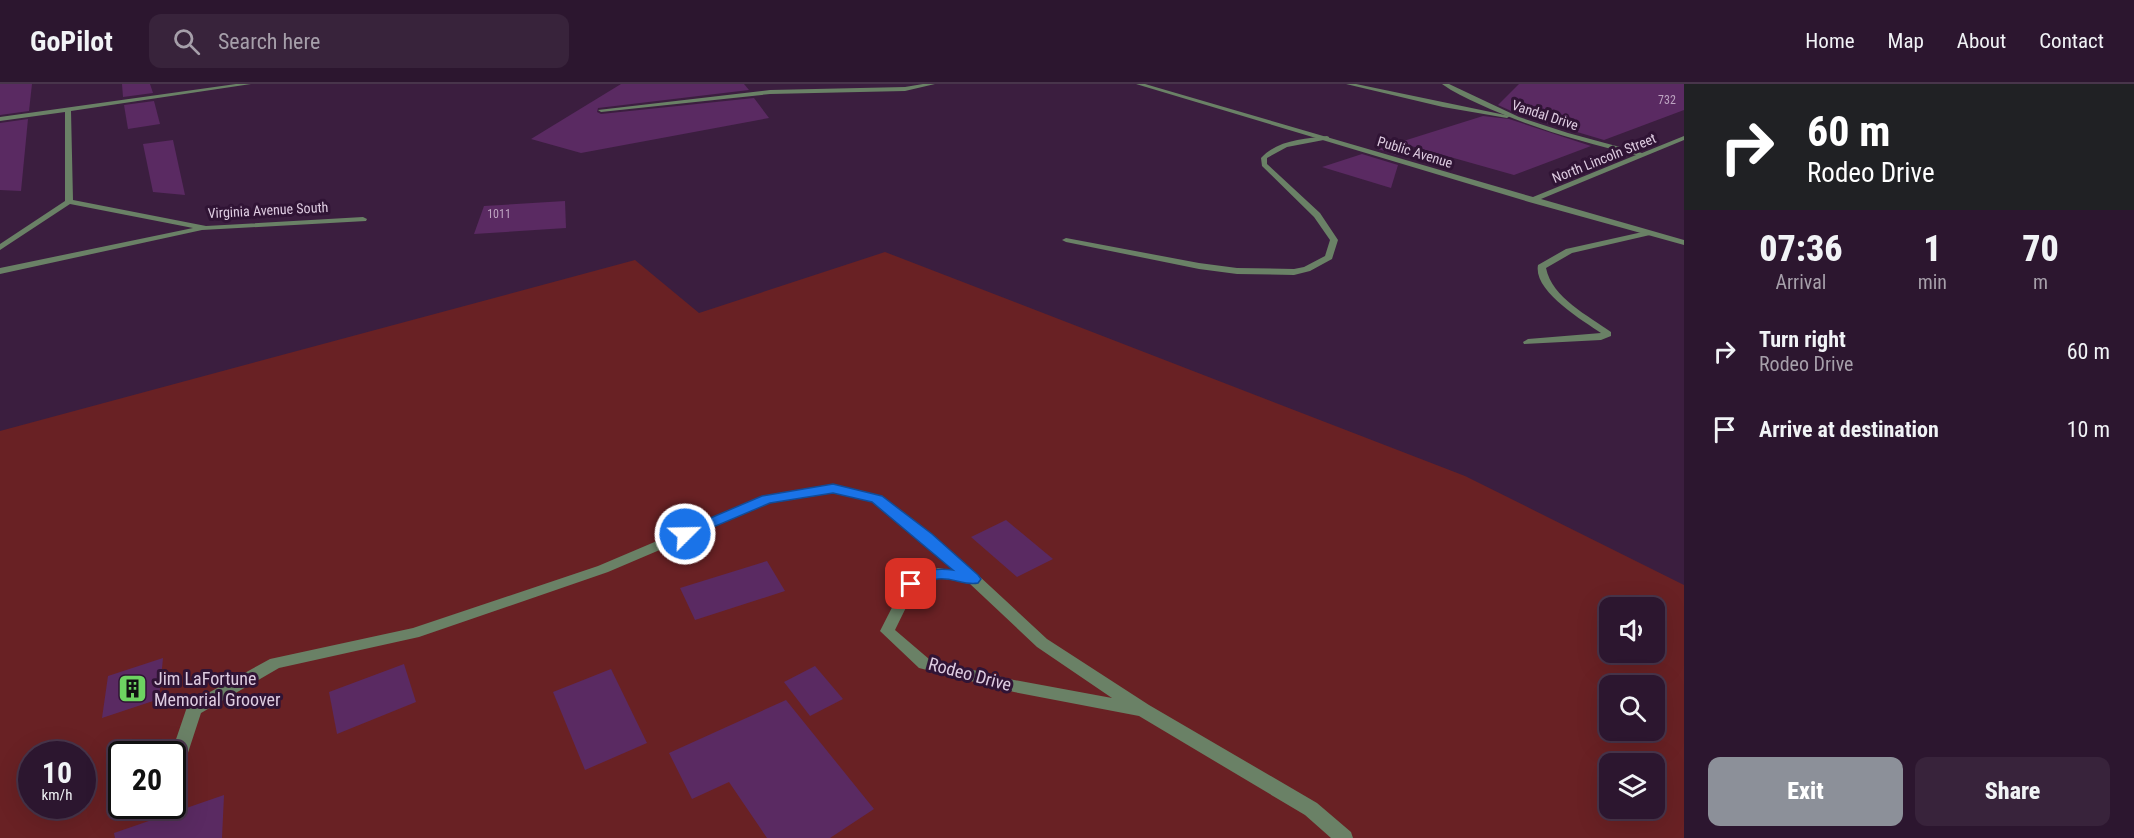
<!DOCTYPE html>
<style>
:root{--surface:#2c162f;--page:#38233b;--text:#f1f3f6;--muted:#a69faa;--line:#48354b;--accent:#8c9099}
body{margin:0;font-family:"Roboto Condensed",sans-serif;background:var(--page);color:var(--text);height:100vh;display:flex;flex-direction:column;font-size:22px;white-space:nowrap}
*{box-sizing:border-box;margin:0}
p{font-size:20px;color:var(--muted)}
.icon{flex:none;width:33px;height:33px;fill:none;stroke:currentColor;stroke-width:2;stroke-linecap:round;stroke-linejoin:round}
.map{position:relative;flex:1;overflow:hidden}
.drawer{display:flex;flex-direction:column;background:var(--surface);width:450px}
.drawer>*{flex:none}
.guide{background:#202124;color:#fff;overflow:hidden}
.fabs{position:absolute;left:1599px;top:513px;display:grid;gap:12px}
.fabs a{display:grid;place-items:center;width:66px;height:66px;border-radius:12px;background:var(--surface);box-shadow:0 6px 24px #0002,0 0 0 2px var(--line);font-size:30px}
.speed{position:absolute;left:18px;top:657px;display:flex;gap:12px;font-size:30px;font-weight:700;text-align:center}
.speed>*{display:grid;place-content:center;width:78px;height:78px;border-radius:50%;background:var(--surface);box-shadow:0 6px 24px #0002,0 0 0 2px var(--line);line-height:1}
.speed small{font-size:15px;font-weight:400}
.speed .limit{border:3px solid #111;border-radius:9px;background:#fff;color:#111}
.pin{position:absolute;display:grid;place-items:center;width:51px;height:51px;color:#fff;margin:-26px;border-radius:12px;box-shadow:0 3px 9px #0006}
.me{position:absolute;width:66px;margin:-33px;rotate:67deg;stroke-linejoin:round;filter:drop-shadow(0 0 4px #0008)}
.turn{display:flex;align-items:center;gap:21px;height:126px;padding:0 24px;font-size:27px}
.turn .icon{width:78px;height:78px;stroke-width:2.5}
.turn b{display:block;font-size:42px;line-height:51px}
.eta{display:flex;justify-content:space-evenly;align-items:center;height:102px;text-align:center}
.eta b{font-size:36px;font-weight:800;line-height:42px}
.button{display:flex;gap:12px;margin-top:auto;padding:12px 24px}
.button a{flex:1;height:69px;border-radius:12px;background:var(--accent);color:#fff;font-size:24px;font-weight:800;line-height:69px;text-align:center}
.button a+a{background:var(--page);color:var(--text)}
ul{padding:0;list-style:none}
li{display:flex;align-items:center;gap:18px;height:78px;padding:0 24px}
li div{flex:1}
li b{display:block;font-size:22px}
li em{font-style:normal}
header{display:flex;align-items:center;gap:36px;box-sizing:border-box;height:84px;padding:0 30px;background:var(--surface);border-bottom:2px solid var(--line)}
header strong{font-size:28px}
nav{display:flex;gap:33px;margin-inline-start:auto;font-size:21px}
.search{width:420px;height:54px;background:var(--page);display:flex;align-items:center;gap:15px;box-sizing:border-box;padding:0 21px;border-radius:12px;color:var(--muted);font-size:22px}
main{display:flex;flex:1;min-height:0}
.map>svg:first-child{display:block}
</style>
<header>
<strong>GoPilot</strong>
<div class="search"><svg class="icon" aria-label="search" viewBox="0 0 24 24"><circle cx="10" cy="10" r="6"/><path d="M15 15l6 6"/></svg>Search here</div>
<nav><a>Home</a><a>Map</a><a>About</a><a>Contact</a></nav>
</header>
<main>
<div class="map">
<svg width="1684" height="754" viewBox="0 0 1684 754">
<rect width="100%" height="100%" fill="#3b1e3f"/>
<path fill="#692124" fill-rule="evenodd" d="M885,168L1465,392L1684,501V754H0V347L635,176L699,229ZM1610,524H1654V568H1610ZM1610,602H1654V646H1610ZM32,670H82V722H32ZM122,670H172V722H122ZM1610,680H1654V724H1610Z"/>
<g fill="#5a2a62">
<polygon points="0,0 32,0 29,27 0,31"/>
<polygon points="122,0 150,0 153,9 123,13"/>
<polygon points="621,0 744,0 749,6 598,24 597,28 601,30 754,14 769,34 581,69 531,55"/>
<polygon points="1519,0 1684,0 1684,26 1604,56 1520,31 1498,21"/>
<polygon points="154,17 160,40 128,45 124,21"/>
<polygon points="1483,32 1509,35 1591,62 1514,91 1404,60 1400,72 1378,65"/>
<polygon points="28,35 21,107 0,106 0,39"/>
<polygon points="173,56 185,111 153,108 143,60"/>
<polygon points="1362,70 1398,81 1391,104 1322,83"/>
<polygon points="565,117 566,144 474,150 484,122"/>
<polygon points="1006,436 1053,475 1017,493 971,453"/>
<polygon points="767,477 785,507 695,536 680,504"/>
<polygon points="163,574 159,615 102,634 108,592"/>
<polygon points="404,580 416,618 337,650 329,608"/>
<polygon points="815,582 843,615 810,632 784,598"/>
<polygon points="611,585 647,659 585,686 553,608"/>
<polygon points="786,616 874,725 830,754 767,754 729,698 692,715 669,669"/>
<polygon points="224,711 222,754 115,754 114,749"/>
</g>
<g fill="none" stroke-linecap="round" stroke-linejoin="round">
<g fill="#6a8166" fill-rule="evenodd">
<polygon points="1346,0 1356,0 1510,32 1507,34 1443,23"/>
<path d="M1327,52L1329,53V55L1287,63L1267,74V80L1320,129L1338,156L1332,175L1310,187L1294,191L1237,190L1199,185L1066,158L1062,156L1066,154L1199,179L1237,184L1294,185L1304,183L1325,172L1330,156L1314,133L1262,82L1261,74C1277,56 1304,55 1327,52Z"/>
<path d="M1647,147H1650V151L1572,169L1546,184C1552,214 1589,232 1611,248V252L1601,256L1524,260L1523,258L1528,255L1601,249C1582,236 1533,207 1538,181L1566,165Z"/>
<polygon points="833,401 881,412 932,451 978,491 980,495 978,499 968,499 922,457 873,418 833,409 770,419 608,488 419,553 279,584 201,629 183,684 177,686 172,685 171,670 188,620 270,575 413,544 598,482 763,412"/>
</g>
<g fill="#6a8166" fill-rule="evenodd">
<polygon points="236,0 251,0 71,27 73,116 206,142 363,133 367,135 366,137 202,146 0,190 0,184 193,144 70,120 0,166 0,160 65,117 65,28 0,37 0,33"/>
<polygon points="923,0 935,0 905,7 770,10 601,28 598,26 770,6 905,3"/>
<path d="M1136,0H1145L1533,113L1636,71C1582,58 1529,43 1479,20C1466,14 1453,8 1442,0H1449L1519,33L1568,49L1642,69L1684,52V56L1541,115L1684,156V161L1529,118Z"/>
<path d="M938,484L978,491L1047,555L1149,621L1317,719L1351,748L1353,754H1331L1305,731L1139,632L1014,608L919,584L880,547L906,496ZM939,494L969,499L1037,563L1112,614L1014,596L929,575L895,546L916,503Z"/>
</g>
</g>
<path fill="#1a73e8" stroke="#114b97" stroke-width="1.5" d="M833,400L882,412L932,450L978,491L981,495L978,499C965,502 952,493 938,495C926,497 918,507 905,504L903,500L905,496C923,488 933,483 953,486L872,418L833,409L770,419L685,455L677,450L680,447L762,412Z"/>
<defs>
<symbol id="building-square" viewBox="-11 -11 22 22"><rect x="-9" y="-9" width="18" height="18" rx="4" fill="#6dd361" stroke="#301435"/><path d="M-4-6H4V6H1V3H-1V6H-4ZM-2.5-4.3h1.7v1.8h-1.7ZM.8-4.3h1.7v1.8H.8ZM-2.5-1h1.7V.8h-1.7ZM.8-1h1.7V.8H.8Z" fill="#111"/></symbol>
</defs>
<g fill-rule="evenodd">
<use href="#building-square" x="116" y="588" width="33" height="33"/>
</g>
<g text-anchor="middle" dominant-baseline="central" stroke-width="6" stroke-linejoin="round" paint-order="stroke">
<g font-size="12" fill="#bda4c1">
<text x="1667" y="16">732</text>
<text x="499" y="130">1011</text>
</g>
<g font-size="14" fill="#decce1" stroke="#301435">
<text transform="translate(1545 31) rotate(18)">Vandal Drive</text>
<text transform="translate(1415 68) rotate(17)">Public Avenue</text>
<text transform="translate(1604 74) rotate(-22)">North Lincoln Street</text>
<text transform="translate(268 126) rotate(-3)">Virginia Avenue South</text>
</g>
<g font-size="18" fill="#decce1" stroke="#301435">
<text transform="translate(970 590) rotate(15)">Rodeo Drive</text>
</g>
<g font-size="18" fill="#decce1" stroke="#301435" text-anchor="start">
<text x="154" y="594">Jim LaFortune<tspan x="154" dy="21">Memorial Groover</tspan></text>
</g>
</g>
</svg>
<div class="fabs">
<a><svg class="icon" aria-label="sound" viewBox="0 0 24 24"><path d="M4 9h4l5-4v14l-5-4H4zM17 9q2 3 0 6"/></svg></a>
<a><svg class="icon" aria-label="search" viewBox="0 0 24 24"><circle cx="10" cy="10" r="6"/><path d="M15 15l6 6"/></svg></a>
<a><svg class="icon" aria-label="layers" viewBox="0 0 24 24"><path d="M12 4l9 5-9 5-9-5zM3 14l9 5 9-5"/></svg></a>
</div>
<div class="speed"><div>10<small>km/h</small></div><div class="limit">20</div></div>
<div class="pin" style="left:911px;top:500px;background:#d93025"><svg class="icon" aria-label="arrive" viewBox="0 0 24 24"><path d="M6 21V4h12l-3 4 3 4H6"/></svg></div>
<svg class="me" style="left:685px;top:450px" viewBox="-20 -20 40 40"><circle r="17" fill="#1a73e8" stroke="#fff" stroke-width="3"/><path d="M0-11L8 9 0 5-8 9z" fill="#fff"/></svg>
</div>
<section class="drawer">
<div class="guide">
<div class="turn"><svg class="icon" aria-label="right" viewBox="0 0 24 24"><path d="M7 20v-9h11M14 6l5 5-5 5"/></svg><div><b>60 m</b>Rodeo Drive</div></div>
</div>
<div class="eta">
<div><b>07:36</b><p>Arrival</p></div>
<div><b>1</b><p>min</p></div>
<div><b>70</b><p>m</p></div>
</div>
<ul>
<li><svg class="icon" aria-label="right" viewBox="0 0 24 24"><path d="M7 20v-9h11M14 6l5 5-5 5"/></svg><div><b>Turn right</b><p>Rodeo Drive</p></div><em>60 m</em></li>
<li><svg class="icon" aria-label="arrive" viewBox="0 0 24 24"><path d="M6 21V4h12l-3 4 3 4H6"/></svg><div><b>Arrive at destination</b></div><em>10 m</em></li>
</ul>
<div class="button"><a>Exit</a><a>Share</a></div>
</section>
</main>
